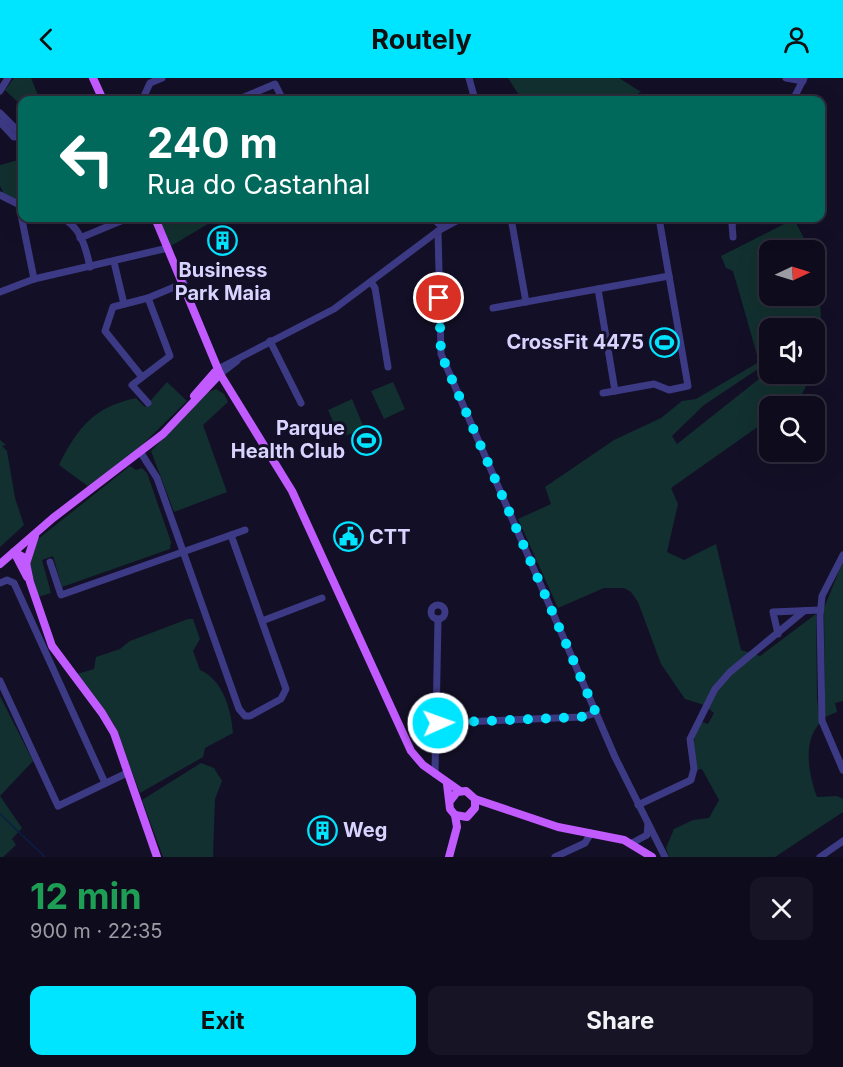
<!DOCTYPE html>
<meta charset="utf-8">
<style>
:root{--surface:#0e0b1c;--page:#171425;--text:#f1f3f6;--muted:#9b9ba3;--line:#2e2b3b;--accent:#00e5ff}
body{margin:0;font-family:Inter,sans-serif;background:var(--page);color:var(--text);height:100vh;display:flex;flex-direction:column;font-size:22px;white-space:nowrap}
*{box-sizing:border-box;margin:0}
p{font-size:20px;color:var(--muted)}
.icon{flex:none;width:33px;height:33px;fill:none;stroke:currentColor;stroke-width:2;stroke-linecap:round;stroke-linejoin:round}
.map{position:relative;height:779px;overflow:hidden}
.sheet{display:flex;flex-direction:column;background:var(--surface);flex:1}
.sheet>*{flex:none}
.hud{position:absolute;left:18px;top:18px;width:807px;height:126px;border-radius:12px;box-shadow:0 6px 24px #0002,0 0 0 2px var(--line);background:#00695c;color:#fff;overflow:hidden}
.needle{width:39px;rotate:86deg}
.controls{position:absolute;left:759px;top:162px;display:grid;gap:12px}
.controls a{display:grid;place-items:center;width:66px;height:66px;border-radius:12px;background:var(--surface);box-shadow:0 6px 24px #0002,0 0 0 2px var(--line);font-size:30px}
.pin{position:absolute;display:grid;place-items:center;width:51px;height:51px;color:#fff;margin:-26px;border:3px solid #fff;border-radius:50%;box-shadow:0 2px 6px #0007}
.me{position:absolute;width:66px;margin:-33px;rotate:88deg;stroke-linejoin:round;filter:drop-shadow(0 0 4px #0008)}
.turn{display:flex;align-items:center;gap:21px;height:126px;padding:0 30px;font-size:27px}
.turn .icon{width:78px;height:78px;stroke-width:2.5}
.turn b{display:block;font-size:42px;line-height:51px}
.round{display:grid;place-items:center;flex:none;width:63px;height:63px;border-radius:12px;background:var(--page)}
.summary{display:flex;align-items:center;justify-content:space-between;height:102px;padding:0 30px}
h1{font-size:36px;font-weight:700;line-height:45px;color:#1e9e55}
.action{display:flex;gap:12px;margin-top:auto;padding:12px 30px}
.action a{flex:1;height:69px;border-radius:12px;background:var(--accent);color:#111;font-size:24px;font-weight:700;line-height:69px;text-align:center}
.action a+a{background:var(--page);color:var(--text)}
header{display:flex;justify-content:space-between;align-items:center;height:78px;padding:0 30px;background:var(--accent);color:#111;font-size:27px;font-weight:700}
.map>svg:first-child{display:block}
</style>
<header><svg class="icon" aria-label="back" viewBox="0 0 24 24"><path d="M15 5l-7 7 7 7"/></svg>Routely<svg class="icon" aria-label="person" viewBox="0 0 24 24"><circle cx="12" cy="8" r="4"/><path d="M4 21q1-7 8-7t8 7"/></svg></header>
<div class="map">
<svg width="843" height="779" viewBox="0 0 843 779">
<rect width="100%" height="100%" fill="#130f26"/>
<g fill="#12302f">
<polygon points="14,0 31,0 40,22 22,22 22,28 5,12"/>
<polygon points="508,0 619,0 641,14 626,22 522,22"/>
<polygon points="22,81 22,124 4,116 0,108 0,87"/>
<polygon points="159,140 218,140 171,168"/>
<path d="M794,141L810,172H770V218H814L815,181L818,190L821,241L808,250H770L769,277L764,287L704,327L672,358L677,366L769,293L770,296H811C802,320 797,328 770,328L769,341L671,410L678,426L667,474L684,482L716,466L741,572L760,578L816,536L817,621L820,645C802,664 809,697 817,719L837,718L843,721V734L775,779H669L666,770L674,751L693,742L709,740L719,722L702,691L696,692C693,674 691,660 702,644L708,646L714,635L704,627L685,621L661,586L638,524L631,514L624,510H604L558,530L518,441L551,426L545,409L614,362L661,340L682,323L696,321L759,284L733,193L726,190L721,178Z"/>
<path d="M167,304L187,323L139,370L89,409L59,387C78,349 94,329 136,320L145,329Z"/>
<polygon points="393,304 405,331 384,341 371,313"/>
<polygon points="216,311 224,316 228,324 203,347 227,414 174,434 151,373 208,314"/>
<polygon points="352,321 364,350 340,360 328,332"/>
<polygon points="0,362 6,367 2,368 7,373 15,420 24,447 0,469"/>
<polygon points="130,388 136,392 142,390 147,395 171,464 170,471 62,509 53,478 42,482 51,515 38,519 30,487 38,461"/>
<polygon points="843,483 843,623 835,625 837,634 825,639 824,530"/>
<path d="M188,541H193L200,561L193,573L200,592C223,602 231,631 233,655L205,670L203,679L140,715L114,646L77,596L94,591L96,579L120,571L130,563Z"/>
<polygon points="0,618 33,683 0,718"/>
<polygon points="201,685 214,690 222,703 215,721 213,779 163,779 142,722"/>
<polygon points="0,718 22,750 12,761 16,767 3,779 0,779"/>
</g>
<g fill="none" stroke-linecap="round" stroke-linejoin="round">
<polyline stroke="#0a1f44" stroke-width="1.5" points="0,736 45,779"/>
<g stroke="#3d3a85" stroke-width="7">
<polyline points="469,0 475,22"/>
<polyline points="786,0 803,3"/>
<polyline points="0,13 8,0"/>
<polyline points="146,22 145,16 150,5 162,0"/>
<polyline points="237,22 275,6 283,22"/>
<polyline points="793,22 804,0"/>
<polyline points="0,35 22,57"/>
<polyline points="0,44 14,59 22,58"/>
<polyline points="0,117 22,128"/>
<polyline points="19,127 34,201"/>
<path d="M60,140C80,146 86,170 90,189"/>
<polyline points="432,140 443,149"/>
<polyline points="511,140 526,224"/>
<polyline points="438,153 441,276 615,679 665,779"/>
<polyline points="733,159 732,146 737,140"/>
<polyline points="80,160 128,140"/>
<polyline points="114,184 124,226"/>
<polyline points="371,204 375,210 388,289"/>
<polyline points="598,211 615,313 603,315"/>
<polyline points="0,214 34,201 168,170"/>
<polyline points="493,230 669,198"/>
<polyline points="270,263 301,325"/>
<polyline points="218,291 334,231 438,153 462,140"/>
<polyline points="220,296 237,283"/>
<polyline points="142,299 105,253 113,229 148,220 184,205"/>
<polyline points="615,313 654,306 669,312 688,308 659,140"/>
<polyline points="148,325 132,307 170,278 148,220"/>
<polyline points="141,375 157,400 239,631 245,638 250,638 281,621 286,611 231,457"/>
<polyline points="843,477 822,518 820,538 822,643 843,692"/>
<polyline points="50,484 61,517 245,452"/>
<polyline points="0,505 7,502 14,505 105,705"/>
<circle cx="438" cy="534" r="7"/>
<polyline points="262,543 322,520"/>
<polyline points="778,556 773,534 820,532"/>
<polyline points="0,603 58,728 127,695"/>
<polyline points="438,645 581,639 596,635"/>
<polyline points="435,696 438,541"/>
<polyline points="638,727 691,702 694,691 690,661 715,611 730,594 804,533"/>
<polyline points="632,765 647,757 648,746"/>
<polyline points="555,779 585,765 591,755"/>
<polyline points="820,779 843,763"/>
</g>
<g stroke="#c25bff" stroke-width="8">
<polyline points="93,0 103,22"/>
<polyline points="155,140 220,296 292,413 411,673 423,687 460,713"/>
<polyline points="194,318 215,294"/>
<polyline points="14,474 25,480 30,504 52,568 102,635 114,655 157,779"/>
<polyline points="14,474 27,499"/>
<polyline points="0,486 53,440 163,356 220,296"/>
<polyline points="26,486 35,458"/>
<polyline points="447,706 450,731 455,737 467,739 475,730 475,721 466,713 457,714 450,723"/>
<polyline points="475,721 558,749 624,762 652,779"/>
<polyline points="449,779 457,749 455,737"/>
</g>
</g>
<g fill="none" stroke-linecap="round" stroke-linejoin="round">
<polyline stroke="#00e5ff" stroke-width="10" stroke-dasharray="0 18" points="438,645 581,639 596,635 441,276 439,220"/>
</g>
<defs>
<symbol id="building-ring" viewBox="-11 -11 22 22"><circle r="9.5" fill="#130f26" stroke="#00e5ff" stroke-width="1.5"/><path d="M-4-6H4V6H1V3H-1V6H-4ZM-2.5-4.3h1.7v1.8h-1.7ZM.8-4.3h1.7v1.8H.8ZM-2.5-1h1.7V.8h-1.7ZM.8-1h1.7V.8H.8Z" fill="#00e5ff"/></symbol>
<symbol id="stadium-ring" viewBox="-11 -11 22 22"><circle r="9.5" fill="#130f26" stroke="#00e5ff" stroke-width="1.5"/><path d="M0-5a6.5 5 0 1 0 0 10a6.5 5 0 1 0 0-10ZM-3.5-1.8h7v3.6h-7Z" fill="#00e5ff"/></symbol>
<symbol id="civic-ring" viewBox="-11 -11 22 22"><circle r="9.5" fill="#130f26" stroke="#00e5ff" stroke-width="1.5"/><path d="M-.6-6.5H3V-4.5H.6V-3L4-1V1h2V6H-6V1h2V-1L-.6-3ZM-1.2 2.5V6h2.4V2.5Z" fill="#00e5ff"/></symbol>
</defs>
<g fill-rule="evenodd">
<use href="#building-ring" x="206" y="146" width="33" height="33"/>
<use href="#stadium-ring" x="648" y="248" width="33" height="33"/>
<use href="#stadium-ring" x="350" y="346" width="33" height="33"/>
<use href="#civic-ring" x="332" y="442" width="33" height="33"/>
<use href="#building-ring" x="306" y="736" width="33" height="33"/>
</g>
<g text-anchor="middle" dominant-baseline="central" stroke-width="6" stroke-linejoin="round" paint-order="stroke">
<g font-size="20" font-weight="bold" fill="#d9d4ff" stroke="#130f26" text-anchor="end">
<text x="223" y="192" text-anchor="middle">Business<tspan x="223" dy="23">Park Maia</tspan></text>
<text x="644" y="264">CrossFit 4475</text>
<text x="345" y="350">Parque<tspan x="345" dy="23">Health Club</tspan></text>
<text x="369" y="459" text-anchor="start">CTT</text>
<text x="343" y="752" text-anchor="start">Weg</text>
</g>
</g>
</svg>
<div class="controls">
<a><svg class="needle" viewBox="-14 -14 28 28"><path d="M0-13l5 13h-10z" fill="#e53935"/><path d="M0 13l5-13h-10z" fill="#9b9ba3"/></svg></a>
<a><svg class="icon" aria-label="sound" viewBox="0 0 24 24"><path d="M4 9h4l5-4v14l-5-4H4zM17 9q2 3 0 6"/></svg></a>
<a><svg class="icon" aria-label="search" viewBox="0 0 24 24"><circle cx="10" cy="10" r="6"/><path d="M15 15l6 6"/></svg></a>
</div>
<div class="pin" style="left:439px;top:220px;background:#d93025"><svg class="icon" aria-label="arrive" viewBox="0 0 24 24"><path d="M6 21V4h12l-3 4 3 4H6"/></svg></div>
<svg class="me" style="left:438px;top:645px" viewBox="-20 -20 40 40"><circle r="17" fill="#00e5ff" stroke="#fff" stroke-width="3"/><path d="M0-11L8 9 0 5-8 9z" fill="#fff"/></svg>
<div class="hud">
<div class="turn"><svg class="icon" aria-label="left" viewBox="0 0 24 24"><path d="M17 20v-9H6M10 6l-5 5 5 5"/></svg><div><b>240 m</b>Rua do Castanhal</div></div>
</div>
</div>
<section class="sheet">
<div class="summary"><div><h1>12 min</h1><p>900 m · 22:35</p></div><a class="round"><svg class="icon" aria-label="close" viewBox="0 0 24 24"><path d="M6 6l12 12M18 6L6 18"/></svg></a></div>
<div class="action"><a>Exit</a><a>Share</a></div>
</section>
